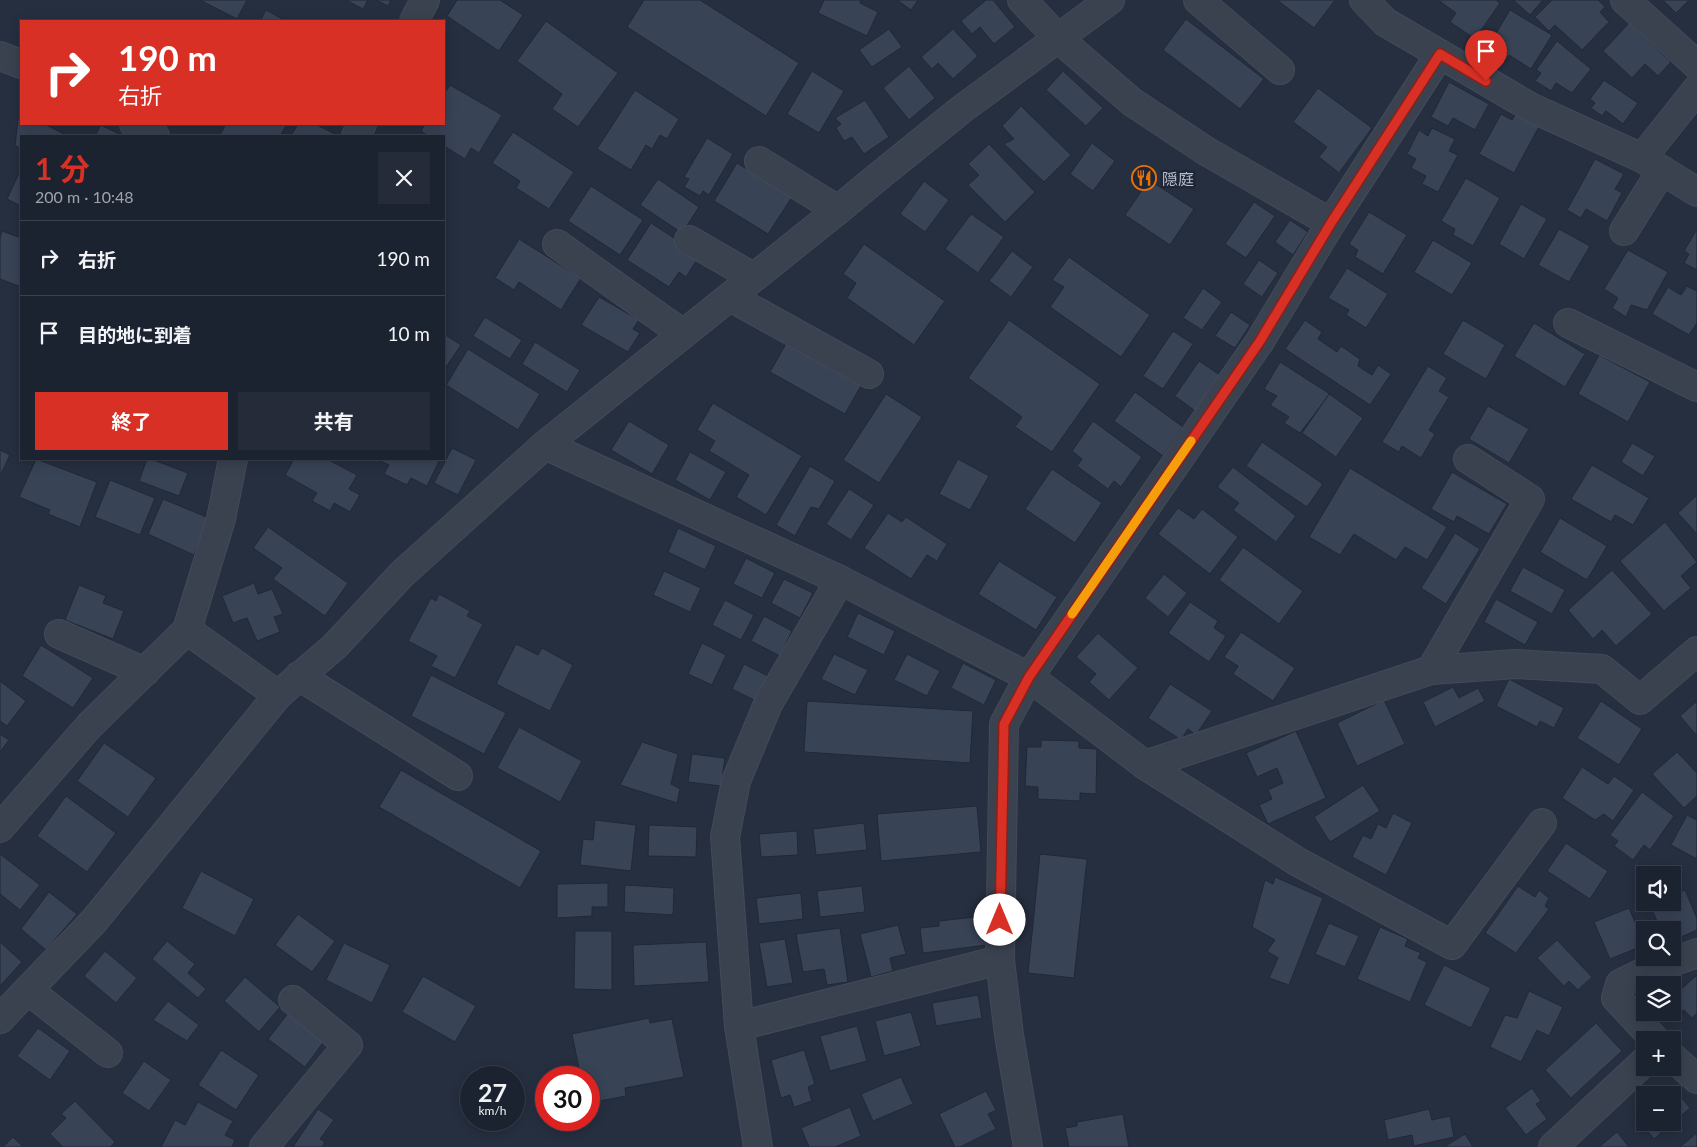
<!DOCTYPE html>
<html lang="ja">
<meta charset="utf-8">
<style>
:root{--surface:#1c2330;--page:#252b38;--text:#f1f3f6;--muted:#a0a4ab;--line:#3a404c;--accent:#d93025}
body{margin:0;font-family:Lato,"Noto Sans JP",sans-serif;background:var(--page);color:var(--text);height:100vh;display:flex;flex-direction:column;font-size:19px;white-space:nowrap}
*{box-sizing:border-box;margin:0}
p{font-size:16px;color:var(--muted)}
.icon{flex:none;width:28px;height:28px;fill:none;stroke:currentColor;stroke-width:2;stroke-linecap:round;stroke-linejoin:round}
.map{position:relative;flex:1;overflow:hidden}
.details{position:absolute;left:20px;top:135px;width:425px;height:325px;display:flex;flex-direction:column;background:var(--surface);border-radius:0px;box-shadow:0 2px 12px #0003,0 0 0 1px var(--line)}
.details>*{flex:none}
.banner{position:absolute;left:20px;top:20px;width:425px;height:105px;border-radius:0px;box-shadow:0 2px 12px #0003,0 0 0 1px var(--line);background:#d93025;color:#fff;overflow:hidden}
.fabs{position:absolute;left:1636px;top:866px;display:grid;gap:10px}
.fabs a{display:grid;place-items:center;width:45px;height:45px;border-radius:0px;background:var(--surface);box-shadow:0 2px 12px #0003,0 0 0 1px var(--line);font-size:25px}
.speed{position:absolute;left:460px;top:1066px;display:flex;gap:10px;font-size:25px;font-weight:700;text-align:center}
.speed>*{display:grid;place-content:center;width:65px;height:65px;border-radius:50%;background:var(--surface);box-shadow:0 2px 12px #0003,0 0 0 1px var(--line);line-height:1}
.speed small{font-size:12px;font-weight:400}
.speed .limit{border:8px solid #d22;background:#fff;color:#111}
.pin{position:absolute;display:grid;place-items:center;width:42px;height:42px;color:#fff;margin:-51px -21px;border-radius:50% 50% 50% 0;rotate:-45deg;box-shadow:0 0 5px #0007}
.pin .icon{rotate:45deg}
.me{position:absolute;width:55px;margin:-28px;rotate:0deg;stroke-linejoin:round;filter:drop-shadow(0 0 4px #0008)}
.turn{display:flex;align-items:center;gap:18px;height:105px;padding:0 15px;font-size:22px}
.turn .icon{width:65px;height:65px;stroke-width:2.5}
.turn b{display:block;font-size:35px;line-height:42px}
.round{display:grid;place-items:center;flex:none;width:52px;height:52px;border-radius:0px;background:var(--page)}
.head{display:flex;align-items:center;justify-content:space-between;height:85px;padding:0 15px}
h1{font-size:30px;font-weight:700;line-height:38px;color:var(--accent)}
.primary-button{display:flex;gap:10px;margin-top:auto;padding:10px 15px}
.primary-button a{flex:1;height:58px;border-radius:0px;background:var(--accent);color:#fff;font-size:20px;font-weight:700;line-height:58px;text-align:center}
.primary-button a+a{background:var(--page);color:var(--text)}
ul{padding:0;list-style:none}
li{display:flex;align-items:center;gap:15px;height:75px;padding:0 15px;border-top:1px solid var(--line)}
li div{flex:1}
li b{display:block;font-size:19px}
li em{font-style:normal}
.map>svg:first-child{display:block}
</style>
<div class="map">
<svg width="1697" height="1147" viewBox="0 0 1697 1147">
<rect width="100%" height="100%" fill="#262f40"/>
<g fill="#384356" stroke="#212837">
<polygon points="200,0 247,0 237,19"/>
<polygon points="346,0 368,0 363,9"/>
<polygon points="376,0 391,0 388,6"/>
<polygon points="457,0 500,0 523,15 499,51 447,16"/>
<polygon points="644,0 700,0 799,63 766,116 627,27"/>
<polygon points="824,0 861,0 860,3 878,12 867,36 818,13"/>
<polygon points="897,0 918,0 911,10"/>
<polygon points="986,0 993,0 1015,27 994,44 980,27 972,34 961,21"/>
<polygon points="1277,0 1335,0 1314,28"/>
<polygon points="1438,0 1496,0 1500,3 1475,39 1450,22 1456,13"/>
<polygon points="1513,0 1543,0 1530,15"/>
<polygon points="1552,0 1598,0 1605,7 1600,12 1609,22 1582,50 1555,25 1549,31 1535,17"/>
<polygon points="1663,0 1689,0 1676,13"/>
<polygon points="266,10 286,21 260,21"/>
<polygon points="1510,10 1552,35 1531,69 1509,55 1505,61 1491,53 1498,42 1493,38"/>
<polygon points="1186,19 1264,79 1240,109 1163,50"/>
<polygon points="546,21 618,73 578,127 552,109 562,94 517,61"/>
<polygon points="1629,23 1671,62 1658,76 1645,64 1632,78 1603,51"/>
<polygon points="889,29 902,47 872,67 859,50"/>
<polygon points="953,29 978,56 953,79 938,63 932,69 921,57"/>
<polygon points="1557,41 1591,69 1572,93 1556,83 1551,91 1535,81 1541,73 1536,70"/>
<polygon points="909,66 935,98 909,120 883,88"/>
<polygon points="812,71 844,91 819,133 787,114"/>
<polygon points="1063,71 1103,108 1086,126 1046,90"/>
<polygon points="1604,80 1638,103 1623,124 1606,111 1602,116 1591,108 1595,103 1590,99"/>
<polygon points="1449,82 1489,104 1475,130 1453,118 1448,126 1431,117"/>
<polygon points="450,85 502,115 479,153 471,148 465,159 444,146 444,136 428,136 421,131 425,124 444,124 444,94"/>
<polygon points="1318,88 1372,128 1339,173 1319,157 1327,147 1293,122"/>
<polygon points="635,90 679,119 667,139 660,135 652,149 646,145 631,170 597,149"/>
<polygon points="865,100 889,137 864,154 852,137 844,141 836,128 841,124 835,118"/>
<polygon points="20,102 21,124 44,124 68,136 21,136 21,148 15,146"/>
<polygon points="1021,106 1071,155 1044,182 1004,144 1014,139 1002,126"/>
<polygon points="1518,110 1541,123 1514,173 1479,154 1501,114 1512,120"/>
<polygon points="226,124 287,124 280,136 222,136 220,135"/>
<polygon points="298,124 315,124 337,135 291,136"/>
<polygon points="101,125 123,136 95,136"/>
<polygon points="1432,128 1455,139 1449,151 1458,155 1438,192 1422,184 1426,176 1411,168 1416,159 1407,154 1419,130 1428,136"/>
<polygon points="513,132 574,172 549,209 516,188 520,181 492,163"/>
<polygon points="707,138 733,154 709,195 703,191 700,196 684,187 689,179 684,177"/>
<polygon points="1092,143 1115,161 1093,191 1070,174"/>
<polygon points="989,144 1035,192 1005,222 968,185 979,175 968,164"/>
<polygon points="1595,159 1624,174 1615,189 1622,193 1607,221 1586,209 1581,218 1567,210"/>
<polygon points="737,163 792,197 768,234 714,201"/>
<polygon points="21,169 21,206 7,199"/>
<polygon points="1466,178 1500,198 1473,246 1453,235 1455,229 1441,221"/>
<polygon points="658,179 699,207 682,233 640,205"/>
<polygon points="1149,180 1194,209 1170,245 1125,215"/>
<polygon points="924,181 949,200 925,232 900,214"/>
<polygon points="591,186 643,220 620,255 568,221"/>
<polygon points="1254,202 1275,216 1246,258 1225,244"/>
<polygon points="1521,204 1547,219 1524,259 1499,244"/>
<polygon points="1369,212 1407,235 1383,274 1355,257 1358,250 1349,244"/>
<polygon points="971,214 1004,237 978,273 945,249"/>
<polygon points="1290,220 1308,232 1293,255 1275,242"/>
<polygon points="651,223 700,255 686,277 679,272 669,287 627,260"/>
<polygon points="1559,229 1590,246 1569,282 1538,265"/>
<polygon points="1697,229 1697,270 1684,263 1689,254 1684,251"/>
<polygon points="2,231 21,238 21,287 0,279 0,238"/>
<polygon points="519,239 581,278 561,310 519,282 514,290 495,278"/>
<polygon points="1433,240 1472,263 1452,295 1414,272"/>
<polygon points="864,244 945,301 914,345 847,298 856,283 843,274"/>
<polygon points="1628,250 1668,272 1647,310 1631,305 1626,317 1612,308 1618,298 1604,289"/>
<polygon points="1012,251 1033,267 1011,297 989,281"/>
<polygon points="1069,257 1150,315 1121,357 1050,307 1064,287 1052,280"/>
<polygon points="1259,260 1278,273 1262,297 1243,284"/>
<polygon points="1347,268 1388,294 1366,328 1346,315 1349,310 1328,298"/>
<polygon points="1687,286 1697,291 1697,323 1689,335 1652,314 1668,287 1681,295"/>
<polygon points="1203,288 1222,302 1202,330 1183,318"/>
<polygon points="599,297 639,320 633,329 640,333 628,352 581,325"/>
<polygon points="1231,312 1250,325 1235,348 1215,336"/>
<polygon points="485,317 522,340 510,359 473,336"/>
<polygon points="1009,320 1100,384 1052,452 1015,427 1022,417 968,378"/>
<polygon points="1305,320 1322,332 1318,339 1337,352 1341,346 1360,359 1358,366 1372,375 1378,365 1391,374 1370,405 1285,349"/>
<polygon points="1463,320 1505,345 1486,379 1443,354"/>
<polygon points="1534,323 1585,354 1565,387 1514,356"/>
<polygon points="1173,331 1193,344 1163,389 1143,376"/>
<polygon points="444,334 461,345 444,370"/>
<polygon points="535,342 580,370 567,392 522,364"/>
<polygon points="787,342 862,384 845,414 770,372"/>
<polygon points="468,349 540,394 518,430 446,385"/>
<polygon points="1599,355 1650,382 1628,422 1578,394"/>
<polygon points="1199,361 1220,375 1195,411 1175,396"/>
<polygon points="1280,362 1330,394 1300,433 1284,423 1289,417 1270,405 1277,396 1264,389"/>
<polygon points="1428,366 1447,378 1439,391 1449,397 1429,430 1435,434 1421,458 1402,446 1399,452 1382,442"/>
<polygon points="1135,392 1183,427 1163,456 1114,421"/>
<polygon points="886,394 922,417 879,483 843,460"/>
<polygon points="1329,394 1363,418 1336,457 1302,433"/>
<polygon points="713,403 802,456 766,515 736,497 749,475 709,451 715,441 697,430"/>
<polygon points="1488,406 1529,429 1509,463 1469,439"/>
<polygon points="629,421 669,445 652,474 611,450"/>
<polygon points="1093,421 1142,457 1121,487 1114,481 1108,489 1077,466 1082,459 1072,451"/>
<polygon points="1262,442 1323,484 1307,507 1246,466"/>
<polygon points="1632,443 1655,456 1643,476 1621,462"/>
<polygon points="452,448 476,460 458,495 434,483"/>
<polygon points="0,450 10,455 0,476"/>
<polygon points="690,452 726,472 710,500 675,480"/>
<polygon points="36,459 97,482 80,527 48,514 50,510 19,497"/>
<polygon points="147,459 151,459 188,473 179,496 139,481"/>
<polygon points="294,459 327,459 357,475 349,489 360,495 350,512 334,503 330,511 312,501 317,493 285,475"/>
<polygon points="376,459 440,459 427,486 411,478 407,485 384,474 389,465"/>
<polygon points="958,459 989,476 970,510 939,494"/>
<polygon points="1592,465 1649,498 1633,525 1615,515 1611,522 1571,499"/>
<polygon points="810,466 835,481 819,509 811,507 795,536 776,525"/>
<polygon points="1233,467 1296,516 1276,542 1233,510 1239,503 1217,487"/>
<polygon points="1350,468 1447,527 1427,560 1405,547 1396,560 1354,534 1340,555 1309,537"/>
<polygon points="1052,469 1102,503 1075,543 1025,509"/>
<polygon points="1452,472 1507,504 1489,534 1457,516 1454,522 1431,509"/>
<polygon points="110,480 155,498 140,535 95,517"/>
<polygon points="849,489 874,505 851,540 826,524"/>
<polygon points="1696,496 1697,497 1697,534 1678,513"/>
<polygon points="163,499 209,518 194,555 148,534"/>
<polygon points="1178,508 1194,519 1202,509 1238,537 1210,574 1158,534"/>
<polygon points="888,513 902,522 906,517 947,544 937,561 927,555 911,579 864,548"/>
<polygon points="1560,518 1607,546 1587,580 1540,552"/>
<polygon points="1665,522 1697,562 1681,576 1691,588 1664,611 1620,561"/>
<polygon points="268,527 348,583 325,616 273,579 282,568 253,548"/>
<polygon points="678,528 716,546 705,570 668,552"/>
<polygon points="1455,533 1480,549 1446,604 1421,588"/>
<polygon points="1243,547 1303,591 1279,624 1219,580"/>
<polygon points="746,558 775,573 762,598 733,584"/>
<polygon points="999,561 1057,597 1036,630 978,594"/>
<polygon points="1523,567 1565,590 1552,614 1510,591"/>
<polygon points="1612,570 1652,614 1616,646 1602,630 1593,639 1568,610"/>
<polygon points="664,571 701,588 690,612 653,595"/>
<polygon points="1164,574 1187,593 1168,617 1145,598"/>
<polygon points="784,579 813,593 800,618 771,603"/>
<polygon points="254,583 258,594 272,589 283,614 274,617 280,632 257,641 247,618 233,623 222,596"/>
<polygon points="79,585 106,596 103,603 124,611 113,639 65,620"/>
<polygon points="439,594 470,611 467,616 483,624 455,678 431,666 437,656 408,641 431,598 436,601"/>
<polygon points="1496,599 1538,622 1525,645 1484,622"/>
<polygon points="725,600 754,615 741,640 712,625"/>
<polygon points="1190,602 1218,621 1214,628 1226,636 1209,662 1168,633"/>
<polygon points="858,613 895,631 884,655 847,637"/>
<polygon points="764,616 792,631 780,656 751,641"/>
<polygon points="1241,632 1295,668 1273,701 1233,674 1238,666 1224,657"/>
<polygon points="1098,633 1138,668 1109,700 1089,682 1096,674 1076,657"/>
<polygon points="702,643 726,655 712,685 688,674"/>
<polygon points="516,644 538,655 542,648 573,665 550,711 496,684"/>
<polygon points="41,645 93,678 73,708 22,676"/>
<polygon points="834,654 868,670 855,695 821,679"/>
<polygon points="907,654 940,671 927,696 894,680"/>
<polygon points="963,663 996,680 984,705 951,688"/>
<polygon points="744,664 768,676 756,701 732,689"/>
<polygon points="431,675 506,713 484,754 411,716"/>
<polygon points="1509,679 1564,708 1554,728 1540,721 1537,727 1496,706"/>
<polygon points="0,681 26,701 7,726 0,721"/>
<polygon points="1170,684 1212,711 1196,735 1188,729 1181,740 1148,718"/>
<polygon points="1453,687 1459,698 1478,688 1485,701 1435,727 1423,702"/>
<polygon points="1384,700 1405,744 1357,766 1337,723"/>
<polygon points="807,701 973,711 970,763 804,752"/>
<polygon points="1601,701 1642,729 1619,765 1577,738"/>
<polygon points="1697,701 1697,736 1680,716"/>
<polygon points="519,727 582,761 560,802 497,768"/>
<polygon points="1296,731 1326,798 1268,824 1259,805 1272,799 1268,790 1283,783 1277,768 1257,777 1246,753"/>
<polygon points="0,734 9,740 0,752"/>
<polygon points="1041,740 1079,741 1079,748 1097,749 1096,794 1080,793 1080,801 1038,799 1038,787 1025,786 1027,747 1041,747"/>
<polygon points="642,742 678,754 671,784 680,789 677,803 620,785"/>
<polygon points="104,743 156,778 128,817 77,781"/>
<polygon points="1677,752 1697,773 1697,796 1684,808 1652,774"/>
<polygon points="692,754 725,758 721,786 688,782"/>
<polygon points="1582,767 1608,784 1614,776 1634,790 1613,821 1604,814 1595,820 1562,798"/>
<polygon points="401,770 541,851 520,888 379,807"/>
<polygon points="1363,785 1380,811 1330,842 1314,817"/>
<polygon points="1642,792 1674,816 1650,850 1644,845 1633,860 1614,846 1618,841 1610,835"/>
<polygon points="66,796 116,833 87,872 37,836"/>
<polygon points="977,806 981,852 881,861 877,814"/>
<polygon points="1393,813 1412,823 1386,875 1352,857 1363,835 1371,839 1378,824 1386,828"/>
<polygon points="1687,815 1697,820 1697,859 1671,845"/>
<polygon points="595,820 636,825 631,871 580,865 583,839 593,840"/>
<polygon points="864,823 867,850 816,855 813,829"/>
<polygon points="649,825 697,827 696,857 648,856"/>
<polygon points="797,831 798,855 761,857 759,834"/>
<polygon points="1566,843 1608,871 1590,899 1547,871"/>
<polygon points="0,854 40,885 20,910 0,894"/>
<polygon points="1040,854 1087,859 1074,978 1028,973"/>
<polygon points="201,871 254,899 235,936 182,908"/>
<polygon points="1275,877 1323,898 1289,985 1269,978 1278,958 1267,951 1275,940 1252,927 1265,880 1273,884"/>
<polygon points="608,883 608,907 592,907 592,916 557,918 557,884"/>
<polygon points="625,885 674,888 673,915 624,912"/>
<polygon points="862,886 865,912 820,917 817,891"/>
<polygon points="1518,886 1535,897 1539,890 1549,898 1545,906 1549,909 1516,953 1485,933"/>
<polygon points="1685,890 1697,918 1697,930 1672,941 1672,930 1661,930 1650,905 1656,902 1672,902 1672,896"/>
<polygon points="49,892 77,914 46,950 21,929"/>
<polygon points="801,893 803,919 759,924 756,898"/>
<polygon points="1629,908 1645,945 1610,959 1594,922"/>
<polygon points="298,914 335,941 312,972 275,945"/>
<polygon points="984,916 987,945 923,953 920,928 939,926 939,921"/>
<polygon points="1329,923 1359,936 1345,967 1315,954"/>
<polygon points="898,925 906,954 890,958 893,971 871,977 860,934"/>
<polygon points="1380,927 1408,939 1405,946 1421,953 1418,958 1427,962 1410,1002 1357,979"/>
<polygon points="840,928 848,982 827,985 824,969 803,972 796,934"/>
<polygon points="575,931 612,931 612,990 574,989"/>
<polygon points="785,939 793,983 767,987 759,943"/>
<polygon points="1557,940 1592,977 1578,990 1569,981 1564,986 1537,958"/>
<polygon points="167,941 195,964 188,973 206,989 198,998 152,959"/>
<polygon points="0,942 22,962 0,986"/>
<polygon points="706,942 709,982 634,986 633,945"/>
<polygon points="344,943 390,965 372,1003 326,980"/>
<polygon points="105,951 137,978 116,1003 84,976"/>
<polygon points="1444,965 1491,988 1471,1028 1424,1005"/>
<polygon points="1697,975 1697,1013 1692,1018 1684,1010 1675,1015 1672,1012 1672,997"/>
<polygon points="423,976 476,1006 455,1042 402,1012"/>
<polygon points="245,977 280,1007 259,1032 224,1001"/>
<polygon points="1529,991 1563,1007 1549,1036 1537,1030 1521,1062 1490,1047 1505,1015 1517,1018"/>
<polygon points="978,995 982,1018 936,1026 932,1003"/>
<polygon points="168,1001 199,1025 187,1041 153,1020"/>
<polygon points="289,1012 325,1040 305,1067 268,1039"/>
<polygon points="911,1012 921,1046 884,1056 875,1021"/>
<polygon points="649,1018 650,1023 672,1019 684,1077 625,1088 626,1096 589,1103 589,1078 581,1078 572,1034"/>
<polygon points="1596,1023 1622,1051 1571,1098 1545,1070"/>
<polygon points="857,1026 867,1061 830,1071 820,1036"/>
<polygon points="38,1028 70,1051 50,1080 17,1056"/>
<polygon points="221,1050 259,1075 236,1110 198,1085"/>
<polygon points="804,1050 815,1084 808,1087 812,1101 794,1107 790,1095 781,1098 771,1060"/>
<polygon points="144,1061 171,1080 149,1111 122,1093"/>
<polygon points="901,1077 913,1104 873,1121 861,1094"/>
<polygon points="1660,1085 1669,1095 1648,1095"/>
<polygon points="1532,1088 1541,1101 1536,1104 1547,1119 1526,1135 1505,1108"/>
<polygon points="986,1091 996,1110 988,1114 996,1129 960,1147 955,1147 939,1114"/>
<polygon points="1677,1092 1690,1108 1654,1139 1634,1115 1645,1106 1640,1101 1645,1097 1645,1122 1672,1122 1672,1096"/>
<polygon points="75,1101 115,1142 110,1147 63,1147 50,1134 66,1118 61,1114"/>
<polygon points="198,1102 233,1121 225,1135 235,1140 232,1147 161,1147 175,1120 185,1125"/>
<polygon points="850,1107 861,1136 835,1147 809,1147 801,1128"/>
<polygon points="318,1109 334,1120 320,1139 325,1142 322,1147 293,1147"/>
<polygon points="1429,1109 1432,1120 1450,1116 1454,1137 1414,1146 1412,1135 1388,1140 1384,1120"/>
<polygon points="1123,1114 1129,1147 1069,1147 1065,1128 1077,1126 1077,1122"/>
<polygon points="1617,1132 1629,1147 1599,1147"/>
<polygon points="1697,1133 1697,1147 1680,1147"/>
<polygon points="1465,1134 1473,1147 1444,1147"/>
<polygon points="13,1137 23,1147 3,1147"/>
</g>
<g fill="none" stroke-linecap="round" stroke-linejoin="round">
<defs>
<g id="minor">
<polyline points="1022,0 1059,39 1132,102 1206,151 1331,223"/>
<polyline points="1198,0 1280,70"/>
<polyline points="1364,0 1385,22 1532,108 1642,158 1697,192"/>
<polyline points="1625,0 1697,65"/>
<polyline points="414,21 425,0"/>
<polyline points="0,56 21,64"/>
<polyline points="134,124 155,136"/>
<polyline points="356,136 362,124"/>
<polyline points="1642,158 1697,89"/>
<polyline points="759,161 838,210"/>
<polyline points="1624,231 1662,170"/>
<polyline points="689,240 753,277"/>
<polyline points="557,244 683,334"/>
<polyline points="730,297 869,374"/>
<polyline points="1568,323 1697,387"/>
<polyline points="545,445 840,580 1029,677 1145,765 1298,862 1452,945 1542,823"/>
<polyline points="187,630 278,695"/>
<polyline points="59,634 145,672"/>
<polyline points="1431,670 1530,499 1468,459"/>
<polyline points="299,676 458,776"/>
<polyline points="1145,765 1431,670 1516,664 1602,669 1640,700 1697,651"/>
<polyline points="0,828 90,725 187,630 221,519 233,459"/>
<polyline points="28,990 108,1053"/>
<polyline points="0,1019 94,921 278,695 335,646 402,574 545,445 838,210 879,176 962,109 1110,0"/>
<polyline points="739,1026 1000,960"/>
<polyline points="1655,1040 1616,998 1620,984 1644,972 1697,953"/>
<polyline points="1672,1057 1697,1079"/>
<polyline points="264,1147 348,1045 293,1000"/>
<polyline points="758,1147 739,1026 725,837 736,781 768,704 840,580"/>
<polyline points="1028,1147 1009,1035 1000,960 1004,724 1029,677 1260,341 1331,223 1440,54"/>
<polyline points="1553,1147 1645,1061"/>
</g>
</defs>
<use href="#minor" stroke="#434a59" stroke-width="30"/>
<use href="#minor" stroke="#3a4250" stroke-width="28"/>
</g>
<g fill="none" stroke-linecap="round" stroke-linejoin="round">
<defs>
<polyline id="route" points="1000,920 1004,724 1029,677 1260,341 1331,223 1440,54 1486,81"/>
</defs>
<use href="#route" stroke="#8d1f18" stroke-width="12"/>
<use href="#route" stroke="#d93025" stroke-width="9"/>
<polyline stroke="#f59e0b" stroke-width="9" points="1072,614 1191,441"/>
</g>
<defs>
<symbol id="restaurant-ring" viewBox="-11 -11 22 22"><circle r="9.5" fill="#1f2635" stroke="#e8710a" stroke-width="1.5"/><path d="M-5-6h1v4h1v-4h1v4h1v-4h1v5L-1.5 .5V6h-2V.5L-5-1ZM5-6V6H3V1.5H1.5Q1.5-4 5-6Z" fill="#e8710a"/></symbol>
</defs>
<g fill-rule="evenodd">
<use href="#restaurant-ring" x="1130" y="164" width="28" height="28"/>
</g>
<g text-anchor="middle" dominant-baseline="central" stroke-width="5" stroke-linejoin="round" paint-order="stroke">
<g font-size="16" fill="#b6bdcb" stroke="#1f2635" text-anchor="start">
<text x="1162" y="178">隠庭</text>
</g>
</g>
</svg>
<div class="fabs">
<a><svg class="icon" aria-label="sound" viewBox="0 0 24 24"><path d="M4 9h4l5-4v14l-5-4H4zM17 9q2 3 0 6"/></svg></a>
<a><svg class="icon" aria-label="search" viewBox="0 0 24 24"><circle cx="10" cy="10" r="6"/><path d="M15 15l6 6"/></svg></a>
<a><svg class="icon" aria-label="layers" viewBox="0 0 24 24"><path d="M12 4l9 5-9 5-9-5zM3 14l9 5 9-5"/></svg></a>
<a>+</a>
<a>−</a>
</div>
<div class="speed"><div>27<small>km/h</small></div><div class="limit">30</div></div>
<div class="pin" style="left:1486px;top:81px;background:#d93025"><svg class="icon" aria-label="arrive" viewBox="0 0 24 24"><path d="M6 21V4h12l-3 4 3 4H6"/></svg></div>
<svg class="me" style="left:1000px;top:920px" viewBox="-20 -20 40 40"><circle r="19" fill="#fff"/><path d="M0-13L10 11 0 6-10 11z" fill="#d93025"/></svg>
<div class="banner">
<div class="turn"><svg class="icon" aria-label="right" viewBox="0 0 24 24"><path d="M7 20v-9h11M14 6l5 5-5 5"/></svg><div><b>190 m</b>右折</div></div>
</div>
<section class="details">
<div class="head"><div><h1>1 分</h1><p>200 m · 10:48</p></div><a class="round"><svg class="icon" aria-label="close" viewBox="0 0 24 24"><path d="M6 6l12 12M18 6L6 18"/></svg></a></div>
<ul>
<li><svg class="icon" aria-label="right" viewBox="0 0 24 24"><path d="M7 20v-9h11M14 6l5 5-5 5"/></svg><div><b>右折</b></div><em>190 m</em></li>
<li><svg class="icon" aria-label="arrive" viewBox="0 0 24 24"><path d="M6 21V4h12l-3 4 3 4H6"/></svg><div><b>目的地に到着</b></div><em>10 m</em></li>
</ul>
<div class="primary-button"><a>終了</a><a>共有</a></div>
</section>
</div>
